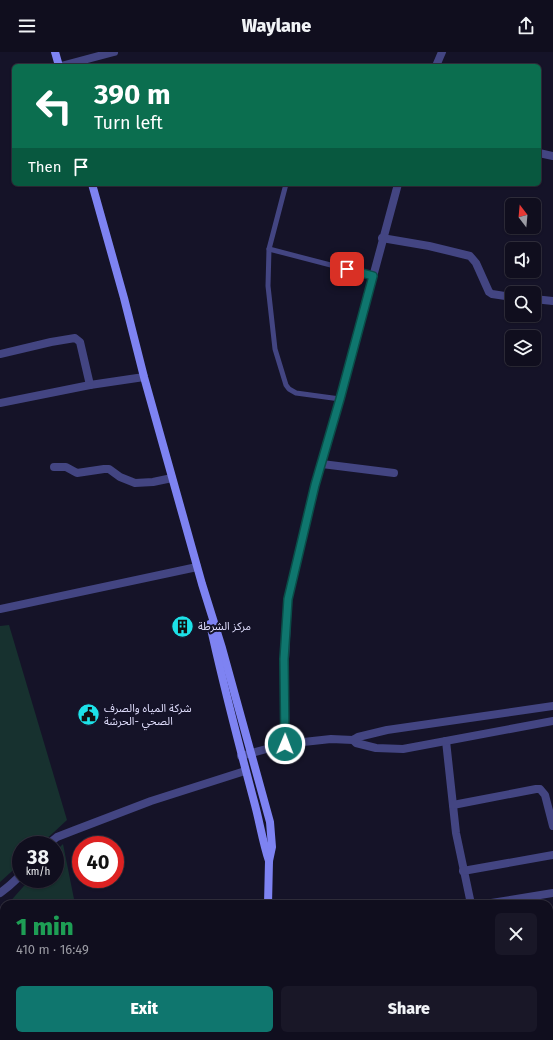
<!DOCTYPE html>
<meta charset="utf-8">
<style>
:root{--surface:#100e1e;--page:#191727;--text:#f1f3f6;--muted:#9c9ca4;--line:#302e3c;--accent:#0f766e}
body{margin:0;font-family:"Fira Sans","Noto Sans Arabic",sans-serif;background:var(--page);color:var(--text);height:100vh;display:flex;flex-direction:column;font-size:15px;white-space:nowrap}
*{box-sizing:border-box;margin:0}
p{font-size:13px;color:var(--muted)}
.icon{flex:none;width:22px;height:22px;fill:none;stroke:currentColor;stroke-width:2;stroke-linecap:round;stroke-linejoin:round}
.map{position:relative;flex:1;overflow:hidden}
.side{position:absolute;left:0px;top:848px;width:553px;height:140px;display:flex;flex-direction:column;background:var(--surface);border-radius:12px 12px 0 0;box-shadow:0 1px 3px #0004,0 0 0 1px var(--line)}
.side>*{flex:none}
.top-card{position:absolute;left:12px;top:12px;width:529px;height:122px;border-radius:6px;box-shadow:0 1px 3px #0004,0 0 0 1px var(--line);background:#0b6e4f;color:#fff;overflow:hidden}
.needle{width:26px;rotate:344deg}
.buttons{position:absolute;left:505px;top:146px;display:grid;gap:8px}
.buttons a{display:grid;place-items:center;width:36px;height:36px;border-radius:6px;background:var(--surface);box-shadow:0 1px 3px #0004,0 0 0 1px var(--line);font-size:20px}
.speed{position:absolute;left:12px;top:784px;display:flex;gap:8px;font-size:20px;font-weight:700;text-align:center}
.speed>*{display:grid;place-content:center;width:52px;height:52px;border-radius:50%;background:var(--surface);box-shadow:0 1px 3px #0004,0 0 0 1px var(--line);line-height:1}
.speed small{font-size:10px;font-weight:400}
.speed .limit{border:6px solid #d22;background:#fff;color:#111}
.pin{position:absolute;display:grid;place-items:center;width:34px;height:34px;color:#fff;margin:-17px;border-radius:8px;box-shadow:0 2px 6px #0006}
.me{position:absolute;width:44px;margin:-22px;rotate:1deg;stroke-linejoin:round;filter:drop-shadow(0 0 3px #0008)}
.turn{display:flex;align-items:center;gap:14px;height:84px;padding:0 16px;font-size:18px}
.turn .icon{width:52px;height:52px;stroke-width:2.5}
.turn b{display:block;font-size:28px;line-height:34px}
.then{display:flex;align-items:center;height:38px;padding:0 16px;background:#0003;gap:8px;font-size:15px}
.round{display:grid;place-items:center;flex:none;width:42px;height:42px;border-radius:6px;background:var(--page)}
.head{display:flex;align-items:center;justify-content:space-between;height:68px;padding:0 16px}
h1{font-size:24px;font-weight:800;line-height:30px;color:#1e9e55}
.primary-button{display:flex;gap:8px;margin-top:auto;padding:8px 16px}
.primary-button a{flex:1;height:46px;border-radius:6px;background:var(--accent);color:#fff;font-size:16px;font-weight:800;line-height:46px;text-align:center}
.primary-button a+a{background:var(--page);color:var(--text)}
header{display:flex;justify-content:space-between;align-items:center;height:52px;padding:0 16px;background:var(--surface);font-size:18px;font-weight:800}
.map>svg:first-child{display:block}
</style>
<header><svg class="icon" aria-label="menu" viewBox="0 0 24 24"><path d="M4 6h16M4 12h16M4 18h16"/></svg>Waylane<svg class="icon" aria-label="share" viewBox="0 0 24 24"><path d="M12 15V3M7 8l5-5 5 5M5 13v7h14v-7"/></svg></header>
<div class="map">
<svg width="553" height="988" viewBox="0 0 553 988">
<rect width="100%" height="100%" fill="#151328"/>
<g fill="#17312f">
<polygon points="9,573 67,768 40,793 21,793 21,811 0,830 0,574"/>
<polygon points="63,792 75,852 8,852 30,827 55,827 55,800"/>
</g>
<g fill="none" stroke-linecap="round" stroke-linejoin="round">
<g stroke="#434582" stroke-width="5">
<polyline points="286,132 269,197 268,234 275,297 286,333 289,337 296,341 340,347"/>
<polyline points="269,197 373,224"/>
</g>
<g stroke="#434582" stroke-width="8">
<polyline points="61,14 114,0"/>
<polyline points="539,101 553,104"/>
<polyline points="382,186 429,194 470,204 476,211 489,240 492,242 512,245"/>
<polyline points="534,247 553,249"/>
<polyline points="0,302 51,290 75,286 80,290 90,333"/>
<polyline points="0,351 90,333 144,325"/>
<polyline points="322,412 394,421"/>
<polyline points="54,415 66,415 77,421 104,417 109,417 120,425 135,431 153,430 172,426"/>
<polyline points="446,689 456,781 471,852"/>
<polyline points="453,753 536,737 540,737 545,743 553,774"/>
<polyline points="47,793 57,785 75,778 151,749 245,719"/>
<polyline points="463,819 553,803"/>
<polyline points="0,841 9,834 21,823"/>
<polyline points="485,852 553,841"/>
<polyline points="549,867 553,866"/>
<polyline points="0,889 1,914 0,922"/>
</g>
<g stroke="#434582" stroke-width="8">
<polyline points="436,14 442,0"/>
<polyline points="0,557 197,515"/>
<polyline points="353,688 356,691 376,696 403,697 553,669"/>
<polyline points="285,692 285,607 288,547 315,433 340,347 398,132"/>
<polyline points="241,704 285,692 331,687 353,688 358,685 387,678 553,654"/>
</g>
<g stroke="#7e83f2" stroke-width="8">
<polyline points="55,0 59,14"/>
<polyline points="92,132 124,246 144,325 202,532 222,596 270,770 272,795 269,809 268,852"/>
<path d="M210,572C223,633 239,693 255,753C260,772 263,791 269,809"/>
<polyline points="264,988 264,984"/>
<polyline points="270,988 270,984"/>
</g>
</g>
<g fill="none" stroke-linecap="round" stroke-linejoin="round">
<defs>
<polyline id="route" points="285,692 284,607 288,547 315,433 340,347 373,224 347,217"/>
</defs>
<use href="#route" stroke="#0a4d48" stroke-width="10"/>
<use href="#route" stroke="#0f766e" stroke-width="7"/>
</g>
<defs>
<symbol id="building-disc" viewBox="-11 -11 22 22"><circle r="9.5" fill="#1de1e8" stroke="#151328"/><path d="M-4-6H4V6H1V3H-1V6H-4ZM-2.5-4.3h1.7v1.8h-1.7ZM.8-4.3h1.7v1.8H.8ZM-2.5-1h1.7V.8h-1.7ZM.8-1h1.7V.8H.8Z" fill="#111"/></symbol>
<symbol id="civic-disc" viewBox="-11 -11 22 22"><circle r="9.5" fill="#1de1e8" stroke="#151328"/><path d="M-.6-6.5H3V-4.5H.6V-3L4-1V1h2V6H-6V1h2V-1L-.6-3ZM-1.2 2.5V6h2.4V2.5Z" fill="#111"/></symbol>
</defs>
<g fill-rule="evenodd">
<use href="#building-disc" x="170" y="562" width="25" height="25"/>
<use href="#civic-disc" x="76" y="650" width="25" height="25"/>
</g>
<g text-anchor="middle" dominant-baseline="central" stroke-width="4" stroke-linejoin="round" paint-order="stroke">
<g font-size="11" fill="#dfddfc" stroke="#151328" text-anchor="start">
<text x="198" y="574">مركز الشرطة</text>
<text x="104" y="656">شركة المياه والصرف<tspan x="104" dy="13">الصحي -الحرشة</tspan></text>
</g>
</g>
</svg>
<div class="buttons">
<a><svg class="needle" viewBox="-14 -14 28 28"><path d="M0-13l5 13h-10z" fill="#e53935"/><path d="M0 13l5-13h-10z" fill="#9c9ca4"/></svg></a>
<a><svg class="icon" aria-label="sound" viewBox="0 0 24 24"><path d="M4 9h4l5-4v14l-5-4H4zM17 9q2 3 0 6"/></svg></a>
<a><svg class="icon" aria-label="search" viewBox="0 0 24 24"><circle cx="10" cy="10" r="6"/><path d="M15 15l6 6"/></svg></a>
<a><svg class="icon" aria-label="layers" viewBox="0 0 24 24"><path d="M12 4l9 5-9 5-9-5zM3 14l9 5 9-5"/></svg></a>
</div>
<div class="speed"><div>38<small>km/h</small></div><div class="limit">40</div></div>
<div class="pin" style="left:347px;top:217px;background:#d93025"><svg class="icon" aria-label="arrive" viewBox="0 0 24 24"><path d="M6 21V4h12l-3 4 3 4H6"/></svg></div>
<svg class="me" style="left:285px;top:692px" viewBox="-20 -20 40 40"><circle r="17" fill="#0f766e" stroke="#fff" stroke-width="3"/><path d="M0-11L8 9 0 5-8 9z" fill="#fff"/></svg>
<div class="top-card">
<div class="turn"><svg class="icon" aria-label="left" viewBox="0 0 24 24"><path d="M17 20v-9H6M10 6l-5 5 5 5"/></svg><div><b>390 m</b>Turn left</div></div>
<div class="then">Then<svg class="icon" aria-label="arrive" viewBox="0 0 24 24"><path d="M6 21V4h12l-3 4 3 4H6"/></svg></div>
</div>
<section class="side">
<div class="head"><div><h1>1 min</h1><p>410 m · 16:49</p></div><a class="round"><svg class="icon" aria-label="close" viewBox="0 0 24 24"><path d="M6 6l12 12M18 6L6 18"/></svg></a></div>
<div class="primary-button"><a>Exit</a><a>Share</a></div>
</section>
</div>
